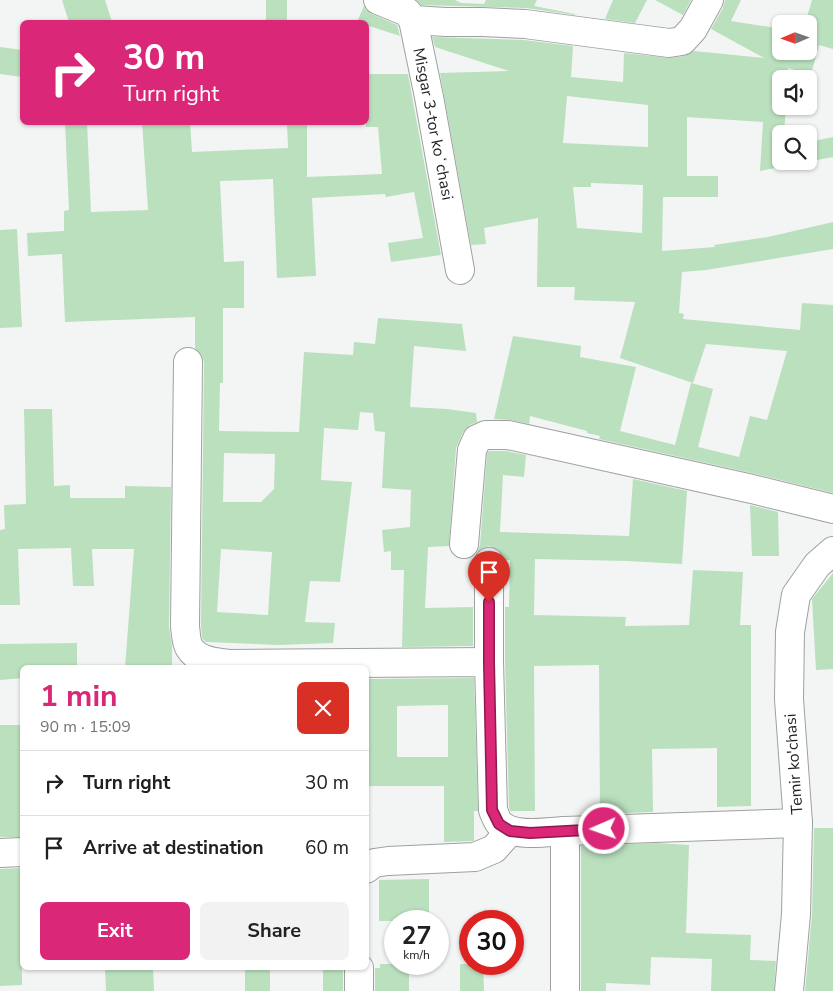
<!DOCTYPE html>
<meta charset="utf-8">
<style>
:root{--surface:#fff;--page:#f2f2f2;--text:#202124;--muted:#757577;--line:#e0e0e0;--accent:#db2777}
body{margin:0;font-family:"Nunito Sans",sans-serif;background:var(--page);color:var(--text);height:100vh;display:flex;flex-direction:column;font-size:19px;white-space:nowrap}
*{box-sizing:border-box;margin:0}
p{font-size:16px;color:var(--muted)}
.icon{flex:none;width:28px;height:28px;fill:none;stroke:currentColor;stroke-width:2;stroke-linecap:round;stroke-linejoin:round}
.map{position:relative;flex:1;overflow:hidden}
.sheet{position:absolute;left:20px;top:665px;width:349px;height:305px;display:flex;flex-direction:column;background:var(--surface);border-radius:8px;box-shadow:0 1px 4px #0004}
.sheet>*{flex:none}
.hud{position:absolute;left:20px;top:20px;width:349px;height:105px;border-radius:8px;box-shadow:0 1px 4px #0004;background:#db2777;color:#fff;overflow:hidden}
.needle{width:32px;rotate:268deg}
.fabs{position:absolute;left:772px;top:15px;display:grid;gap:10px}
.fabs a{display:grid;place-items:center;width:45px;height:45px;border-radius:8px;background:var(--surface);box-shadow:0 1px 4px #0004;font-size:25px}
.speed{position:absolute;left:384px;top:910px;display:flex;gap:10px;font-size:25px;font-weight:700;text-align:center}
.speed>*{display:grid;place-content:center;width:65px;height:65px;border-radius:50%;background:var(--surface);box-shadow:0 1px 4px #0004;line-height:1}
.speed small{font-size:12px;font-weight:400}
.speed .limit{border:8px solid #d22;background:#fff;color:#111}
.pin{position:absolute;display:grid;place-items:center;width:42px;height:42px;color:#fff;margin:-51px -21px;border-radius:50% 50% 50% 0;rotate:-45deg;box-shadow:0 0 5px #0007}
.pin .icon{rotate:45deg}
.me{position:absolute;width:55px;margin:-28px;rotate:268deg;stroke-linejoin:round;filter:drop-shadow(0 0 4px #0008)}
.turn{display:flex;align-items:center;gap:18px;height:105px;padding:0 20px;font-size:22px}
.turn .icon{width:65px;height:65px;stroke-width:2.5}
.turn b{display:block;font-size:35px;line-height:42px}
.round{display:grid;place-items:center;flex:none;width:52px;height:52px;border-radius:8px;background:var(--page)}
.overview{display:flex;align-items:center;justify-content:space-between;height:85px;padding:0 20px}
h1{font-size:30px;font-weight:700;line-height:38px;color:var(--accent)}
.primary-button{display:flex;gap:10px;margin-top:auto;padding:10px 20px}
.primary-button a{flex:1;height:58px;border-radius:8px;background:var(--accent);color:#fff;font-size:20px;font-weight:700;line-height:58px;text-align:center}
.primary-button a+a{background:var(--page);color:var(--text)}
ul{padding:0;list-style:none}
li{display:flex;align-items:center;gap:15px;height:65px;padding:0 20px;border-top:1px solid var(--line)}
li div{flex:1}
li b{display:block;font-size:19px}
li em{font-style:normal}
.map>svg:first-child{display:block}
</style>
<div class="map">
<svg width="833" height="991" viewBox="0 0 833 991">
<rect width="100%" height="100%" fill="#f2f5f4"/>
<g fill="#bae0be" fill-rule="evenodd">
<polygon points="62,0 105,0 112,22 69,22"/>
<rect x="266" y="0" width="21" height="22"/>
<polygon points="416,0 455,0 461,3 484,4 486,0 537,0 534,6 575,14 575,15 526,8 421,5"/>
<polygon points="613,0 647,0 635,23 605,19"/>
<polygon points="655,0 691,0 683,15"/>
<path d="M725,0H741L731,21L776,28L777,25L781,26V51H809V24H805L812,0H833V49L819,45L811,74L788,68L787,79H781V106H786L784,134H781V161H809V142L833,137V157L760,171L763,122L687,117V176H718V197H663L662,251L715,247L714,245L768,237L833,222V249L706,270L682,272L679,313L684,314L683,319L800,330L802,303L833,305V493L756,474L599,439L600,436L587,433V431L530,416L529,424L511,420L494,419L513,336L581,346L580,357L636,367L620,431L675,445L691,383L713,389L698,447L739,457L750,416L767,420L787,351L706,344L693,383L620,358L635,302L574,300L575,287H537L538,218L484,228L486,244L471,245L440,73L509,71L435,47L432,37L524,40L573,46L571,77L623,82L624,53L671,58L685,56L694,51L764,58L711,29L723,8ZM567,96L648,105V147L563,143ZM591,183L643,185L642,233L577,228L573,187H591Z"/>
<polygon points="364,6 366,10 372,14 397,25 400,36 366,25 366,22 357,22"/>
<polygon points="0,47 22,50 22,77 0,74"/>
<path d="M366,74H408L441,255L391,262L388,243L423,238L414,192L386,197L385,194L312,198L316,276L277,278L273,179L220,181L224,262L244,261V308H223V383H220L219,431L299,432L304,352L353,355L354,342L375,344L378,318L462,324L466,351L414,346L410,407L447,409L476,413L477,422L470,425L463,432L456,448L449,546L428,547L425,608L473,607V646L402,647L404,570H391V551L384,552L382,530L410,527L411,490L382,488L385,432L375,431L373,413L360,412L358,430L324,428L321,480L352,482L340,582L310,581L305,622L335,623L333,643L278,645L206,642L202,638L201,626L204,362L201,354L195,348V317L65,322L62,254L28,256L27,233L64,231V211L69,210L65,122H87L91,212L148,210L142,122H190L192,152L288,148L287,122H307V177L382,174L378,127H366ZM224,453L275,454L274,489L261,502H223ZM221,549L272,552L268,615L217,612Z"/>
<polygon points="17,229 22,327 0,328 0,230"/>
<polygon points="24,409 52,409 54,486 70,485 70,498 125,498 125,486 171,487 169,627 172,645 172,668 125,668 134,549 92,549 94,586 73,586 71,548 18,549 20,605 0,605 0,530 5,529 4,505 26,504"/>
<polygon points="489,451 506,451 526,455 524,477 503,475 500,532 629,536 633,479 687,491 682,564 627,561 535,559 534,615 626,617 625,626 689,625 693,570 743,572 740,625 751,625 751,806 717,807 717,748 652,749 653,812 600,814 599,665 534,666 535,811 510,811 509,807 505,662 505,607 509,607 510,560 504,560 502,554 497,549 489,546 482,548 477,553 480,545 487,454"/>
<polygon points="750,505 778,512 779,556 752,556"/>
<polygon points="833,573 833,669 816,670 812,599"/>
<polygon points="77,643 77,668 22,668 22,678 0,680 0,644"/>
<path d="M474,678L478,811H474V841L444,842V786H366V679ZM448,705V757H397V706Z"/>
<rect x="0" y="725" width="22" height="112"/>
<polygon points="814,828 833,828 833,991 805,991 812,914"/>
<polygon points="657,843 689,845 686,933 751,935 750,960 776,961 774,991 711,991 712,959 651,957 650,985 606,983 606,991 581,991 581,846"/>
<polygon points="22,868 22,985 0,986 0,869"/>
<polygon points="429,879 429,921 379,921 379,880"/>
<polygon points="380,964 409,964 409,991 375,991 375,968 380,968"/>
<polygon points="460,964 483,964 484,991 460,991"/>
<polygon points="105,968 153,968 154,991 106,991"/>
<rect x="245" y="968" width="25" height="23"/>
<rect x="323" y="968" width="20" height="23"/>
</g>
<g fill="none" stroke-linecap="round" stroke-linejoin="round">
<defs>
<g id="street">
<polyline points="378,0 407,12 413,20 429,97 460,270"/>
<polyline points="413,20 446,22 482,22 525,24 669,43 682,41 693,29 709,0"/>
<path d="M188,362L185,627C186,633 186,642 189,647C197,661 215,662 229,664L489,662L493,810C495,815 497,821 500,824C514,838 547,832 565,831L798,823"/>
<polyline points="464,544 472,450 477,439 486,435 508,435 752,489 833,509"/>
<polyline points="489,562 489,662"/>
<polyline points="0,853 22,852"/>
<polyline points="366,869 374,863 388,861 475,857 494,849 510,831"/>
<polyline points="359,968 359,991"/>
<polyline points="565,991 565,831"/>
<polyline points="789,991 796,914 798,823 789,699 790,632 796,595 817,565 833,551"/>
</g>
</defs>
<use href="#street" stroke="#9ea1a0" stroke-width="30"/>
<use href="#street" stroke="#fff" stroke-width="28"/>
</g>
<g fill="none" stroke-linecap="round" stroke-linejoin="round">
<defs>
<polyline id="route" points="489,602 489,662 492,810 499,824 510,831 530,833 604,829"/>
</defs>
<use href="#route" stroke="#8e194d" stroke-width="12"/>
<use href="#route" stroke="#db2777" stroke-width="9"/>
</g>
<g text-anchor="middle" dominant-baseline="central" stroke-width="4" stroke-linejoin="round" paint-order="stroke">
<g font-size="16" fill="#1e1f1e" stroke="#fff">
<text transform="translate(433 124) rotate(79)">Misgar 3-tor koʻchasi</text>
<text transform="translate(794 764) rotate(-94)">Temir ko'chasi</text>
</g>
</g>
</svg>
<div class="fabs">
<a><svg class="needle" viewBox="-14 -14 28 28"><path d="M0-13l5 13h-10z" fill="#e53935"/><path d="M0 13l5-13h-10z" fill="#757577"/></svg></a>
<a><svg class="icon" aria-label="sound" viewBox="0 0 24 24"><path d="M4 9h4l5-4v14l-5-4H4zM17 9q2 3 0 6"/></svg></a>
<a><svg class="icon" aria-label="search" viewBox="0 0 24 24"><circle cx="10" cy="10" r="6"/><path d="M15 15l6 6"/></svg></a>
</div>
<div class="speed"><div>27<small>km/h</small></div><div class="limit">30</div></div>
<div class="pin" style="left:489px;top:602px;background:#d93025"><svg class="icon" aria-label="arrive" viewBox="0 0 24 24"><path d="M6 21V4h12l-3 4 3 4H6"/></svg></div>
<svg class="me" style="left:604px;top:829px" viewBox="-20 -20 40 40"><circle r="17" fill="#db2777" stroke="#fff" stroke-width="3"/><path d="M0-11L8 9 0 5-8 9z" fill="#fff"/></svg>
<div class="hud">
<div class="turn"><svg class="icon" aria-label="right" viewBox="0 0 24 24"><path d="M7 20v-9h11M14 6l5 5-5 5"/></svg><div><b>30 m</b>Turn right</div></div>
</div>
<section class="sheet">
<div class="overview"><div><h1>1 min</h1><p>90 m · 15:09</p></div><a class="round" style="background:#d93025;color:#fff"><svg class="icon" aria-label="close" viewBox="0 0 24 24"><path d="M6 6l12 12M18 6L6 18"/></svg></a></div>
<ul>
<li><svg class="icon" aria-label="right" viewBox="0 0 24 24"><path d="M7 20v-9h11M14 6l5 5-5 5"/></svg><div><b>Turn right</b></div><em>30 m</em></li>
<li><svg class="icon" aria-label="arrive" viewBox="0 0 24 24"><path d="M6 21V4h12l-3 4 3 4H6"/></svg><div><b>Arrive at destination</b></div><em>60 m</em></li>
</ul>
<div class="primary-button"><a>Exit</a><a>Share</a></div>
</section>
</div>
